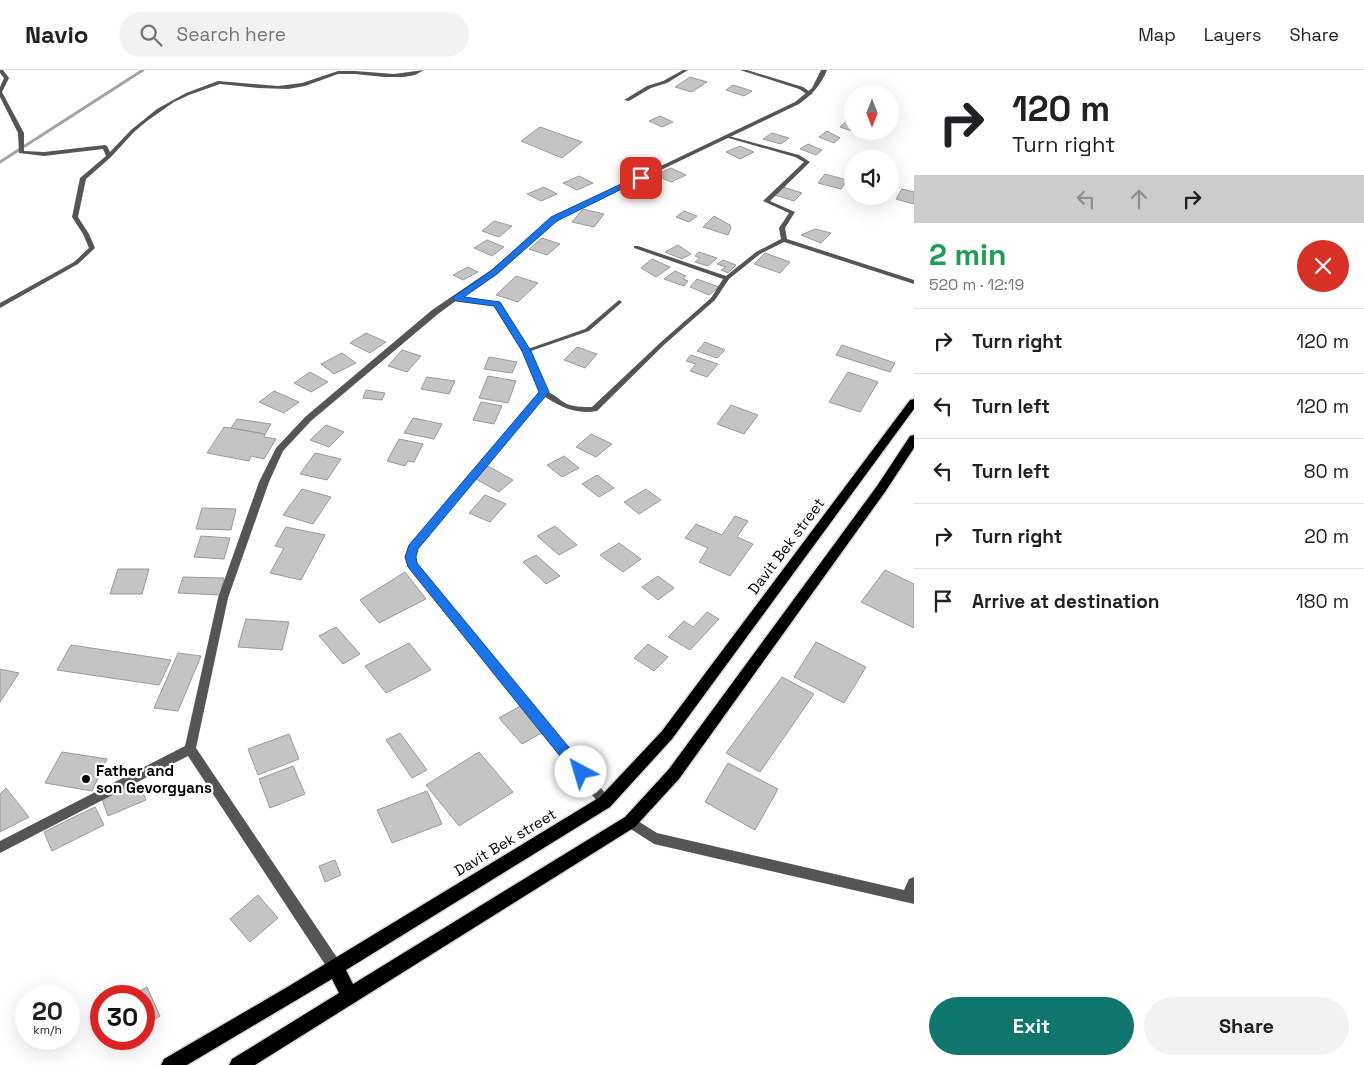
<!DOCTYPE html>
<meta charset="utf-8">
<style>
:root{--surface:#fff;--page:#f2f2f2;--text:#202124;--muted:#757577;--line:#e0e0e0;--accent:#0f766e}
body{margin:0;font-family:"Space Grotesk",sans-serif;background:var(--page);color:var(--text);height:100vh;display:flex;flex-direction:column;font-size:19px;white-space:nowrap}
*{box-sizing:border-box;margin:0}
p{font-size:16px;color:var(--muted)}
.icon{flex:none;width:28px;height:28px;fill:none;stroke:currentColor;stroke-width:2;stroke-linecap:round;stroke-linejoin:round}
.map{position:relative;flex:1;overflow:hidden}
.drawer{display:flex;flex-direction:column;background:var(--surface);width:450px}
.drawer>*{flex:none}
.guide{background:#fff;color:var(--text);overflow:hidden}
.needle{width:32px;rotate:180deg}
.buttons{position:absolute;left:844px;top:15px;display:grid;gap:10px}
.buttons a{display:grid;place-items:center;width:55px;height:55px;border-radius:50%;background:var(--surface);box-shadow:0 5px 20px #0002;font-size:25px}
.speed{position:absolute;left:15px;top:915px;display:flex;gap:10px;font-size:25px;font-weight:700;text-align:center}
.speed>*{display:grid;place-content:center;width:65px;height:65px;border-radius:50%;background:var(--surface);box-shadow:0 5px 20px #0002;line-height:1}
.speed small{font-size:12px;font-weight:400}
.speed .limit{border:8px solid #d22;background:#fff;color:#111}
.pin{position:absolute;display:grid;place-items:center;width:42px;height:42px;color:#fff;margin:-21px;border-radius:10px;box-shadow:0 2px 8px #0006}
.me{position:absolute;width:55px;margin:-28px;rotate:321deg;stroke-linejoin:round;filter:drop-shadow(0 0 4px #0008)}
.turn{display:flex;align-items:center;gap:18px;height:105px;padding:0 15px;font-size:22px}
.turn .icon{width:65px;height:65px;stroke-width:2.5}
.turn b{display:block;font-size:35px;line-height:42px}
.lanes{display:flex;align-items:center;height:48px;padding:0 15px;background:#0003;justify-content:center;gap:25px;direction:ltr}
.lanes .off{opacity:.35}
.round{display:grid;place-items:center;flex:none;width:52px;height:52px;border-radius:26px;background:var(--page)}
.overview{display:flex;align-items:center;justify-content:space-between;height:85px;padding:0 15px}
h1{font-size:30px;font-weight:700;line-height:38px;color:#1e9e55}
.primary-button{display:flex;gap:10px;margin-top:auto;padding:10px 15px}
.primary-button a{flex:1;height:58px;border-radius:30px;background:var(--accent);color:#fff;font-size:20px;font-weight:700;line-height:58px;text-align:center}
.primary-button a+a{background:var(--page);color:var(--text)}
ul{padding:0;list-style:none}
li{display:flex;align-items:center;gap:15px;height:65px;padding:0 15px;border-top:1px solid var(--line)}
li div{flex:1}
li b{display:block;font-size:19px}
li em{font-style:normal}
header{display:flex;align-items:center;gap:30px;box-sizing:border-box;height:70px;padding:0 25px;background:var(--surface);border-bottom:1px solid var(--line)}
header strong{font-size:24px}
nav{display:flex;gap:28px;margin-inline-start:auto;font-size:18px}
.search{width:350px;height:45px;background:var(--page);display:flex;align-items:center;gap:12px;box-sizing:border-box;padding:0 18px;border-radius:28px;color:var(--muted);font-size:19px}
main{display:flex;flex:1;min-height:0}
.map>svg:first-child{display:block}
</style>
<header>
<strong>Navio</strong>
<div class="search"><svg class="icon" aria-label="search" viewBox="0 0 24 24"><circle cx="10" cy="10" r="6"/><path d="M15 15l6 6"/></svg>Search here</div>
<nav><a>Map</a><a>Layers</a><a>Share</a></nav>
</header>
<main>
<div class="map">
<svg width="914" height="995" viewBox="0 0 914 995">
<rect width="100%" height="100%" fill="#fff"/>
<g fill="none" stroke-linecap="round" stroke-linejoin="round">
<polyline stroke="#a3a3a3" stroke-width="3" points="0,92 143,0"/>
</g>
<g fill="#c4c4c4" stroke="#999">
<polygon points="690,7 707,12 692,22 675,17"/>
<polygon points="733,15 752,21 744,26 726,20"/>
<polygon points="660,46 673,52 662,57 649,51"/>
<polygon points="848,50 852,53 852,61 856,61 855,62 840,57"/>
<polygon points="540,57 582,72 562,88 521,71"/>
<polygon points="827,61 840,68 834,73 819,67"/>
<polygon points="772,63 789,68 781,74 763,69"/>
<polygon points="808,74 822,80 816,85 800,79"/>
<polygon points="740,76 754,82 740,89 726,82"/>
<polygon points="671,98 686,105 671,112 656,105"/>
<polygon points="825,104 847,110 841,119 818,113"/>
<polygon points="579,106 593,113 577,120 563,113"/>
<polygon points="544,117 557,124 541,131 527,124"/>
<polygon points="783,117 802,123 794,131 775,125"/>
<polygon points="902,119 914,122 914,134 896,129"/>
<polygon points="583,139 604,144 594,157 572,152"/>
<polygon points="684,141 697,146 689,152 676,147"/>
<polygon points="714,146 730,155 731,158 728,165 703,157"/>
<polygon points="494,151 512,156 499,167 482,161"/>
<polygon points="815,159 831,163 821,173 801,165"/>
<polygon points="542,168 560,174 547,185 529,179"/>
<polygon points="487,170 504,177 492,186 474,178"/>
<polygon points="678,175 691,184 682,189 665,182"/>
<polygon points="699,182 717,188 708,196 695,192 700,188 695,186"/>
<polygon points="765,183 790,192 780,203 754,194"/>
<polygon points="652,189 670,197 656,207 641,198"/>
<polygon points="723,190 736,195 728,203 721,200 726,197 717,194"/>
<polygon points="468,197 478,202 463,210 453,205"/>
<polygon points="675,201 686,206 683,209 688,211 684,216 664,209"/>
<polygon points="516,206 538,213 518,232 496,225"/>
<polygon points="697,209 719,217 709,225 690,217"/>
<polygon points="366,263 386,272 370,283 350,273"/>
<polygon points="705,272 725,280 717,288 697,281"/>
<polygon points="842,275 895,293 890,302 836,285"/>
<polygon points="577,277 597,284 585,298 564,290"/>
<polygon points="402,280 421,286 407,302 388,296"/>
<polygon points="342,283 356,293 334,304 321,294"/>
<polygon points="691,285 718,294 707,307 690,301 696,294 686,291"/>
<polygon points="489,287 517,292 512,303 484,299"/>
<polygon points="310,302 328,312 311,322 294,313"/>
<polygon points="848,302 878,312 860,342 829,332"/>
<polygon points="488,306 516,311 508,333 479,328"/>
<polygon points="427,307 455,311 449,324 421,319"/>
<polygon points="366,320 385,323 382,330 363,328"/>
<polygon points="274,321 299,332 284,343 259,332"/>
<polygon points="481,332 502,336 494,354 473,350"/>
<polygon points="731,335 758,345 744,364 717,354"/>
<polygon points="413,348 442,354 434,369 404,363"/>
<polygon points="237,349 271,354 265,364 231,358"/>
<polygon points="326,355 344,362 329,377 310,370"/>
<polygon points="224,357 265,364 264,367 276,369 264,389 251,386 249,391 207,383"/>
<polygon points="591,364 612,374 596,387 576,377"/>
<polygon points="399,369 423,374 414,392 408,391 405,396 387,391"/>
<polygon points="315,383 341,389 327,410 300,404"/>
<polygon points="564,386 579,398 562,407 547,395"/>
<polygon points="488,396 513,410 499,422 474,408"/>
<polygon points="597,405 614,418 599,427 582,414"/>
<polygon points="302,419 331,427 313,454 283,445"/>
<polygon points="646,419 661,430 639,444 624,432"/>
<polygon points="485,425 506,434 490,452 469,443"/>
<polygon points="202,438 236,439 231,460 196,459"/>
<polygon points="735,446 748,451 737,467 753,474 730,506 699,492 708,478 685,468 696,454 722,465"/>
<polygon points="555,456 577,475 559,485 537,466"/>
<polygon points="286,457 325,465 301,510 270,503 284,478 275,476"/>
<polygon points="201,466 230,468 224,489 194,487"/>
<polygon points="619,473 641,489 623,502 600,485"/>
<polygon points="536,485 560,506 546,514 523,492"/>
<polygon points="118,499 149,499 142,524 110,524"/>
<polygon points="885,500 914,514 914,558 861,532"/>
<polygon points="405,502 426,529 379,553 360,530"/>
<polygon points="658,506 674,518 658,530 642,517"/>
<polygon points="183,507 224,508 220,525 178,523"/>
<polygon points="707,542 719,549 690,580 668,567 684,551 693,557"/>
<polygon points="246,549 289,552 282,580 238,577"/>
<polygon points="336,557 360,584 343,594 319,566"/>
<polygon points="816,572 866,597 844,633 794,607"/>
<polygon points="409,573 431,600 386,623 365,596"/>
<polygon points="648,574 668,587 654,601 634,588"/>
<polygon points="71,575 171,590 159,615 57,600"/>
<polygon points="178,583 201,586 178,641 154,638"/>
<polygon points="0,599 19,603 0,632"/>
<polygon points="782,607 814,624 760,702 726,683"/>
<polygon points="522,635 545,661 522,674 499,648"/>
<polygon points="400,663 427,700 412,708 386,670"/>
<polygon points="289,664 299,689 258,705 248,679"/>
<polygon points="62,682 107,689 92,721 45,713"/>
<polygon points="479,682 513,722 459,756 426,715"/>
<polygon points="728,693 778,719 755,760 705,732"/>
<polygon points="293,696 305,724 270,738 259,709"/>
<polygon points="139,713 146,730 108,746 102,729"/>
<polygon points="6,718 29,747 0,762 0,724"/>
<polygon points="427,721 442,754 392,773 377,740"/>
<polygon points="95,737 104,755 52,781 44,762"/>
<polygon points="335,790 341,805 325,812 319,796"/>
<polygon points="258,825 278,848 250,872 230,849"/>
<polygon points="147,917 160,946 144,956 144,926 131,926"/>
</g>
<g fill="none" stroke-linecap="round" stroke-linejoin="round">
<defs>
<polygon id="primary" points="914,329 914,339 672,669 610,737 346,900 353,914 625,747 669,699 877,416 910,366 914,365 914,378 885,422 679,709 635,757 255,995 229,995 232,989 339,923 332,909 187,995 161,995 164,989 289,916 600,727 662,661 910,330"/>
</defs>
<use href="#primary" stroke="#dbdbdb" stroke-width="3"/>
<g fill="#555" fill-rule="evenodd">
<polygon points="0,0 3,0 9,8 2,22 24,63 24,81 44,82 105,75 107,76 110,82 131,60 157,39 186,23 218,11 278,16 302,13 338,1 355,1 394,4 424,0 415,5 404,7 384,7 355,4 338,4 305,16 288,19 258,18 220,14 189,25 174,32 147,51 134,62 111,87 86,109 78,147 89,164 95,178 94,179 78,194 0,238 0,233 74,192 89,178 83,164 72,147 80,108 106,86 103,79 44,86 19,83 18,63 0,27 0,17 4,8 0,3"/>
<polygon points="683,0 688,0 667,13 651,18 629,31 624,30 647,16 663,11"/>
<polygon points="740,0 747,0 803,17 813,24 808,25 799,19"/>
<path d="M725,65L799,85L810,92L770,131L795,142L785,158L787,169L914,210V214L784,172L760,184L729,209L715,230L665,274L597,341C575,345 558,336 541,324V320C550,320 559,330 567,334C575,337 583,337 592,337L661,272L711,228L723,209L634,178V176H638L726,206L756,182L781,169L779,158L789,143L763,131L804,92L795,87L725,67Z"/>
<polygon points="619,230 622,232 621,233 589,261 528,282 524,282 522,281 585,259"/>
</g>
<g fill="#555" fill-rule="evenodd">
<path d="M821,0H827C821,15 812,25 799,34L556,150L497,204L463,227L500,232L530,281L548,322L417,479L415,487L417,493L609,728L611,732L609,736L605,737L601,736L407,494L405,487L410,476L540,322L522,281L494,236L457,230L438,244L311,351L283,381L269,412L228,528L196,678L340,892L342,897L340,902L335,904L330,902L188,686L0,783V771L185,676L218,528L259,412L276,378L305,347L432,240L491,200L552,148L795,32L812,18Z"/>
<polygon points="630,746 657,763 904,820 909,809 914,807 914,834 654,774 626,756 624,752 626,748"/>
</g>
<use href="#primary" fill="#000" fill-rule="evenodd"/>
</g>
<polygon fill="#1a73e8" stroke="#114b97" points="638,106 644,108 557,151 497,204 464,227 500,232 531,281 549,322 418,479 416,487 417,493 586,698 588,702 586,706 581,708 576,706 408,497 405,487 409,475 539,322 522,281 494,236 456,231 452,228 491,201 551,147"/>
<circle fill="#000" stroke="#fff" stroke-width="2" cx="86" cy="709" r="5"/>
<g text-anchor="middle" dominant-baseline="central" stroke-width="4.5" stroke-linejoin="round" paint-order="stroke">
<g font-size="15" fill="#000" stroke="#fff">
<text transform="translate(786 476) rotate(-53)">Davit Bek street</text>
<text transform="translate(505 772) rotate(-31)">Davit Bek street</text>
</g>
<g font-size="15" font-weight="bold" fill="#000" stroke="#fff" text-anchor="start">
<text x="96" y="700">Father and<tspan x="96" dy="17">son Gevorgyans</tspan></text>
</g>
</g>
</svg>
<div class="buttons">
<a><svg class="needle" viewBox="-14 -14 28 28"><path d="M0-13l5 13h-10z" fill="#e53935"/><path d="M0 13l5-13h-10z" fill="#757577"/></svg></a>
<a><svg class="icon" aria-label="sound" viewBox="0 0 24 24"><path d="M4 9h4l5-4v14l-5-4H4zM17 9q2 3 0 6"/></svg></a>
</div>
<div class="speed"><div>20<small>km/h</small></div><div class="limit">30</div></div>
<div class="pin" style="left:641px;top:108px;background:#d93025"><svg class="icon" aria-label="arrive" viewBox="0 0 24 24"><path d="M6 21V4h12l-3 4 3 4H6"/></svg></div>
<svg class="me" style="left:581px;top:702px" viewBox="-20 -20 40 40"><circle r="19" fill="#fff"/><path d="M0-13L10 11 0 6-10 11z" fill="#1a73e8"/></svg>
</div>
<section class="drawer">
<div class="guide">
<div class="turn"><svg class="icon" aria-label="right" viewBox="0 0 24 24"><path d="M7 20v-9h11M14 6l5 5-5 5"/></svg><div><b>120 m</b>Turn right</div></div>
<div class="lanes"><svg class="icon off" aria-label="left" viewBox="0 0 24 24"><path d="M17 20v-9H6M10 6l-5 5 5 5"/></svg><svg class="icon off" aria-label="ahead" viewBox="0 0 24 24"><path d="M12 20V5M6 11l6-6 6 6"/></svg><svg class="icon" aria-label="right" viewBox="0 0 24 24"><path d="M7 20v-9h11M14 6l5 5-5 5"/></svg></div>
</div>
<div class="overview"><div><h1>2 min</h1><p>520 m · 12:19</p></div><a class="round" style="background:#d93025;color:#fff"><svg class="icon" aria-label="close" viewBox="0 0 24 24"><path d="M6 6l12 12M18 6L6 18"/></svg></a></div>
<ul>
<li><svg class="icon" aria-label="right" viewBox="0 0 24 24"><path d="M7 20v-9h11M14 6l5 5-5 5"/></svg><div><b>Turn right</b></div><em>120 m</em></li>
<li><svg class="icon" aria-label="left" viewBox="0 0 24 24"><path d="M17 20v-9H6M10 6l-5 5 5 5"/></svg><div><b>Turn left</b></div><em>120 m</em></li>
<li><svg class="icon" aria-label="left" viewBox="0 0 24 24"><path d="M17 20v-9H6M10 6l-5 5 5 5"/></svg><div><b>Turn left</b></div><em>80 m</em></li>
<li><svg class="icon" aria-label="right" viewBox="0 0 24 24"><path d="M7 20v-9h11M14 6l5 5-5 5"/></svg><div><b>Turn right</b></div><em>20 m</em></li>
<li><svg class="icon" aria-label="arrive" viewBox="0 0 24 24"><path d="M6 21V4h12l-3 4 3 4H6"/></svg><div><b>Arrive at destination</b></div><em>180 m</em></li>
</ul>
<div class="primary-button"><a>Exit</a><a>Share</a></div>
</section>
</main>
